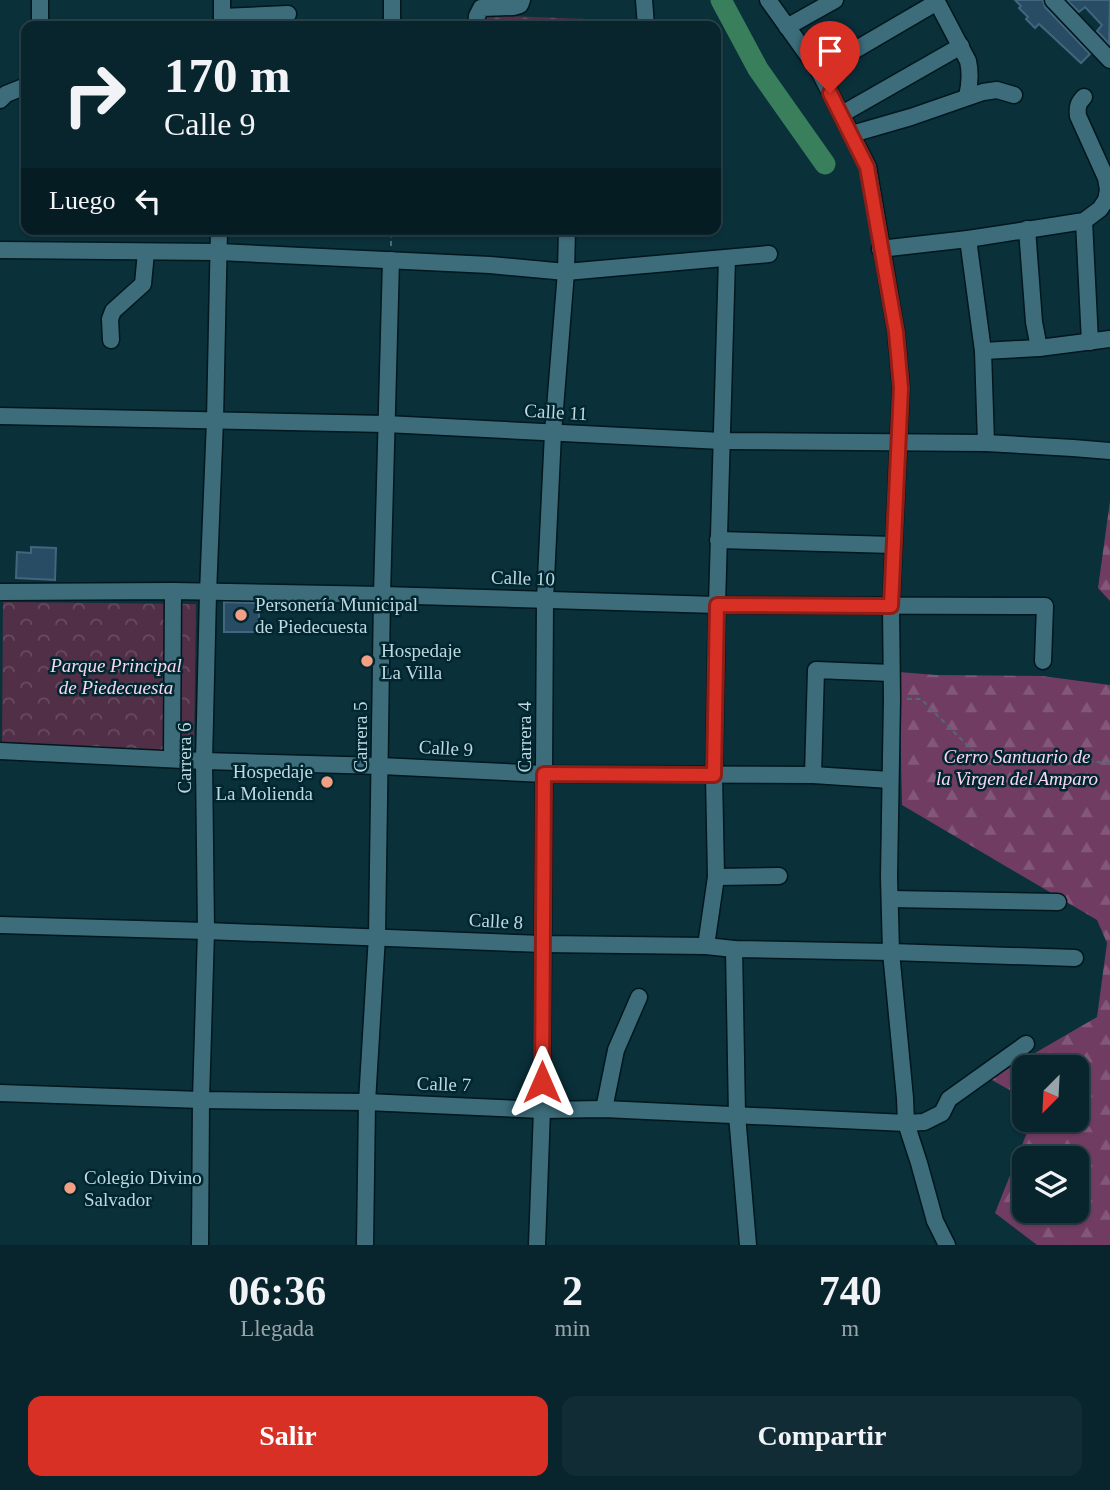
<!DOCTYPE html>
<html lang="es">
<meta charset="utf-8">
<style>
:root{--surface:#08242c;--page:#112c34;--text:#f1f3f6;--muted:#98a4a9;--line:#294148;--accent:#d93025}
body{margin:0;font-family:Georgia,serif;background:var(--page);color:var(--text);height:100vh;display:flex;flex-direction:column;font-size:26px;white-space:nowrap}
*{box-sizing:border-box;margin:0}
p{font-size:23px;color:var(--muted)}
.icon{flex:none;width:38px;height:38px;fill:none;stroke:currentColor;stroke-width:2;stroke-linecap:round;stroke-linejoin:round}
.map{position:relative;height:1245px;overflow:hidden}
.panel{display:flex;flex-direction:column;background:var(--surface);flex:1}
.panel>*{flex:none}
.hud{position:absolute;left:21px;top:21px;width:700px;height:214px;border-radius:14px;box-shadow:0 2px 5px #0004,0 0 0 2px var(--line);background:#08242c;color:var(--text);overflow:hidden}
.needle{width:46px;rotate:204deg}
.fabs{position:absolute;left:1012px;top:1055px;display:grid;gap:14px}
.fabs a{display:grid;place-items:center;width:77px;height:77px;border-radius:14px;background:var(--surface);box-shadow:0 2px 5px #0004,0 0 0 2px var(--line);font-size:35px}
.pin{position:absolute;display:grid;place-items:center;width:60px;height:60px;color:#fff;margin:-72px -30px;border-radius:50% 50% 50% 0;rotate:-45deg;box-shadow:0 0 7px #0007}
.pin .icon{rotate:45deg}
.me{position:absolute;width:77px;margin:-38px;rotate:0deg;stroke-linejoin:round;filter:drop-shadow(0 0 5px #0008)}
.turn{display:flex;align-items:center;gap:24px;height:147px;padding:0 28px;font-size:32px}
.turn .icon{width:91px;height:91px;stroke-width:2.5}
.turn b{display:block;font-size:49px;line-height:60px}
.then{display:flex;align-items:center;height:66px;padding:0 28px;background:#0003;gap:14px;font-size:26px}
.eta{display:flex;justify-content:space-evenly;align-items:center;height:119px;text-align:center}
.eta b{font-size:42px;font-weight:800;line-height:49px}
.button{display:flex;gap:14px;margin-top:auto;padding:14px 28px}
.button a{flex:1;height:80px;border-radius:14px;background:var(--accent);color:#fff;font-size:28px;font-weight:800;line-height:80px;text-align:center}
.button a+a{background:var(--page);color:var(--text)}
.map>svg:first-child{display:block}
</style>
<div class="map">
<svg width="1110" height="1245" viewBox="0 0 1110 1245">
<defs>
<pattern id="forest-firs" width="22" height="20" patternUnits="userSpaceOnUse" patternTransform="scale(1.75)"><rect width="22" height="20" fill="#713c62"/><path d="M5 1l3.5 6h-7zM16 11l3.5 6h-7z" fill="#835778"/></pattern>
<pattern id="cemetery-stones" width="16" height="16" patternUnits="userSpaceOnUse" patternTransform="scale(1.75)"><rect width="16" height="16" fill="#512f47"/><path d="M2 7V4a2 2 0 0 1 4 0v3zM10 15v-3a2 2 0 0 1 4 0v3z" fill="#684c61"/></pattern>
<pattern id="park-crowns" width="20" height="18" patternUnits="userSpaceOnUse" patternTransform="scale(1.75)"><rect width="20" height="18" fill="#512f47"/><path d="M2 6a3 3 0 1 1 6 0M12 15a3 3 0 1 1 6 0" fill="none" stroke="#684c61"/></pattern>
</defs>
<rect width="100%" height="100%" fill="#0a303a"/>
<g fill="url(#forest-firs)" fill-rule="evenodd">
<polygon points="1110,501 1110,601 1098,588"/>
<path d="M899,672L936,675L1042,676L1110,685V1245H1037L995,1213L1032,1120H1076V1068H1024V1098L990,1079L1097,1017L1107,943L1097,920L902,805ZM1024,1158H1076V1211H1024Z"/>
</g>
<polygon fill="url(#cemetery-stones)" points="482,15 638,21 638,26 482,26"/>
<polygon fill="url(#park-crowns)" points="3,602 196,604 194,752 2,742"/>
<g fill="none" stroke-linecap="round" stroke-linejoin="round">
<polyline stroke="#3a7f5c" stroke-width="21" points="721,0 758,69 825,164"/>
</g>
<g fill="#284c63" stroke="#42667e" stroke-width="2">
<polygon points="1015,0 1043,0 1045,7 1090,54 1081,63 1039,24 1035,28 1026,19 1028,17 1019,8 1021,6"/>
<polygon points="1067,0 1110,0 1109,44 1097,31 1102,25 1085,7 1079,12"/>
<polygon points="31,547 56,548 55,580 16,578 17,552 31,553"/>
<polygon points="224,602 259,603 259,632 224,632"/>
</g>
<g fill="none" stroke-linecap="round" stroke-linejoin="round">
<defs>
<g id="minor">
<polyline points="392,0 392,26"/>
<polyline points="644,0 646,26"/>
<polyline points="768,0 819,71 868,167 896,332 901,388 891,606 892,699 889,877 891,952 905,1098 906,1123 919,1163 935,1221 947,1245"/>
<path d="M936,0L968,61C971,74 970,84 967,97"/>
<polyline points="1053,0 1110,60"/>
<polyline points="222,17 288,14"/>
<polyline points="40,26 40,0"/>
<polyline points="222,26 222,0"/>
<polyline points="476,26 477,16 481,8 513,7 520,5 522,0"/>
<polyline points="787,27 835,0"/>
<polyline points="819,71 937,2"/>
<polyline points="0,100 6,94 26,86"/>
<polyline points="842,114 961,46"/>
<polyline points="852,134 911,117 983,92 997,90 1014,95"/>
<polyline points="1084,221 1090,342"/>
<polyline points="1027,229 1034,322 1039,348"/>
<polyline points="968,239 983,351 986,443"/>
<path d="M880,249L968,239L1084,221L1100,209L1106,200L1108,190L1106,178L1078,116C1077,107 1078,103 1084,97"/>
<polyline points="0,250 219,252 490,265 566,272 769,254"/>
<polyline points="111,340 110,319 113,311 143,284 146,252"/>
<polyline points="983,351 1039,348 1110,339"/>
<polyline points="0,416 386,424 722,441 986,443 1073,448 1110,451"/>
<polyline points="718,540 893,545"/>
<polyline points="0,592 173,591 382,595 717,605 1045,606 1043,661"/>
<polyline points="0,751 204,761 381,766 544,774 813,775 890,780"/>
<polyline points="172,759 173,591"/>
<polyline points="813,775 816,670 891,673"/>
<polyline points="716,877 779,876"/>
<polyline points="890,899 1058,902"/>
<polyline points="0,925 206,931 543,944 706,946 734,949 891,952 1075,958"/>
<polyline points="706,946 716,877 714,775 717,605 727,258"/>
<polyline points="734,949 737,1115 748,1245"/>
<polyline points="0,1093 201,1100 367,1102 542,1110 604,1109 906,1123 924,1122 942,1113 949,1099 1026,1044"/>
<polyline points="604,1109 616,1050 639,997"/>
<polyline points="200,1245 201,1100 206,931 204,761 208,593 215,420 219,229"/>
<polyline points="365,1245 367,1102 377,936 382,595 391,260"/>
<polyline points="537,1245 542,1110 545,600 553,433 566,272 567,229"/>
</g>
</defs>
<use href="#minor" stroke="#00171e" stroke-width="19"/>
<g stroke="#4a6c75" stroke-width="2" stroke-dasharray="5 3.5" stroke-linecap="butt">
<polyline points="391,246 391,229"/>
<polyline points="907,699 921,699 975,753 1110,763"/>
</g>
<use href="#minor" stroke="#3d6d7b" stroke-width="16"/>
</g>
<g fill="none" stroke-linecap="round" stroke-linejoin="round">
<defs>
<polyline id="route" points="542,1082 544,774 714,775 717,605 891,606 901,388 896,332 867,167 830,93"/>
</defs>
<use href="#route" stroke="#8d1f18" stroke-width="18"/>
<use href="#route" stroke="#d93025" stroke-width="12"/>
</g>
<g fill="#f39f84" stroke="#002630" stroke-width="2.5">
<circle cx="241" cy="615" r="7"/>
<circle cx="367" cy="661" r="7"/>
<circle cx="327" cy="782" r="7"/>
<circle cx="70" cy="1188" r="7"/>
</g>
<g text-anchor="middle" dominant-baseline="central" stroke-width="5" stroke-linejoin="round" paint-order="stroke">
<g font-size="19" fill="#c0d8e0" stroke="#002630">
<text transform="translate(556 412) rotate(3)">Calle 11</text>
<text transform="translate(523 578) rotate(2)">Calle 10</text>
<text transform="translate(360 737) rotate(-90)">Carrera 5</text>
<text transform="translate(524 737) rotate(-90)">Carrera 4</text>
<text transform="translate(446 748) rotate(3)">Calle 9</text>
<text transform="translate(184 758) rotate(-90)">Carrera 6</text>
<text transform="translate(496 921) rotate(3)">Calle 8</text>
<text transform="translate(444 1084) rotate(2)">Calle 7</text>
</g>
<g font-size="19" fill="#c0d8e0" stroke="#002630" text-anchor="start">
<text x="255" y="604">Personería Municipal<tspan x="255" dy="22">de Piedecuesta</tspan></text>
<text x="381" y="650">Hospedaje<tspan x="381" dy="22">La Villa</tspan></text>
<text x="313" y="771" text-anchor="end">Hospedaje<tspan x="313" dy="22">La Molienda</tspan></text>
<text x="84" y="1177">Colegio Divino<tspan x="84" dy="22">Salvador</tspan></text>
</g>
<g font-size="19" font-style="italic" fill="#fad7ee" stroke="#002630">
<text x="116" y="665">Parque Principal<tspan x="116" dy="22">de Piedecuesta</tspan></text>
<text x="1017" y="756">Cerro Santuario de<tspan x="1017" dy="22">la Virgen del Amparo</tspan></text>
</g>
</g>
</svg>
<div class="fabs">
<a><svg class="needle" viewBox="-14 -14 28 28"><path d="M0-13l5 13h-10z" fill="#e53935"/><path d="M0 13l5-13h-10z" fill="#98a4a9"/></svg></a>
<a><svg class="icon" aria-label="layers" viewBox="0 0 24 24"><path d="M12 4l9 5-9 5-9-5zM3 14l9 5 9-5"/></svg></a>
</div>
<div class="pin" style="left:830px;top:93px;background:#d93025"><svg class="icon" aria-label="arrive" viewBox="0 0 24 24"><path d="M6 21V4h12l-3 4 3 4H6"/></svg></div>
<svg class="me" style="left:542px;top:1082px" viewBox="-20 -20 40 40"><path d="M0-17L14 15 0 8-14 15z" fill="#d93025" stroke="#fff" stroke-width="4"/></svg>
<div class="hud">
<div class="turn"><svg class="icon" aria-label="right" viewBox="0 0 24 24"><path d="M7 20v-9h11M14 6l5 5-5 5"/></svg><div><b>170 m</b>Calle 9</div></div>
<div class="then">Luego<svg class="icon" aria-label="left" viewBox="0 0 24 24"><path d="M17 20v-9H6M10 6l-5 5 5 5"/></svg></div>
</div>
</div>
<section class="panel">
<div class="eta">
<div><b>06:36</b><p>Llegada</p></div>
<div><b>2</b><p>min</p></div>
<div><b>740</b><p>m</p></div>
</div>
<div class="button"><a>Salir</a><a>Compartir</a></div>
</section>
